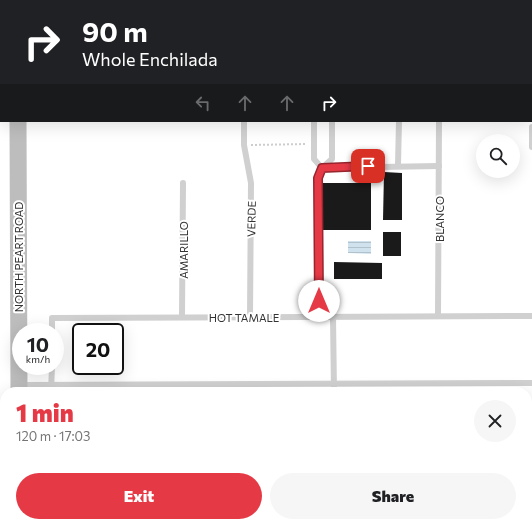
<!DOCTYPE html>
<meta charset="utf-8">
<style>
:root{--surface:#fff;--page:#f6f6f6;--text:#202124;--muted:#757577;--accent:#e63946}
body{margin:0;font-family:Commissioner,sans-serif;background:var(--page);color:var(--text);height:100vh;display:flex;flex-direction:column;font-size:15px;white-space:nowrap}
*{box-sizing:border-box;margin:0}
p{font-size:13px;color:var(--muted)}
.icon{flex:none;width:22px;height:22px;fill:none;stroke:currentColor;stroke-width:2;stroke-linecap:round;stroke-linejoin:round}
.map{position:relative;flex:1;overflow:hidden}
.drawer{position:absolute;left:0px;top:387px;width:532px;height:140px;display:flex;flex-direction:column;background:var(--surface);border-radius:16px 16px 0 0;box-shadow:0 4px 16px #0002}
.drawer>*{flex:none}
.hud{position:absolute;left:0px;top:0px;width:532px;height:122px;box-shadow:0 4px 16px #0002;background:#202124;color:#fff;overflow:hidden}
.fabs{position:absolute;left:476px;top:134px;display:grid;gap:8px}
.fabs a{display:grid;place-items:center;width:44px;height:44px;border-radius:50%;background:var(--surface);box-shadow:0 4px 16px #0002;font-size:20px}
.speed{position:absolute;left:12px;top:323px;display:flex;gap:8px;font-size:20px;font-weight:700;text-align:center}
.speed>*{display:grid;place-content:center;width:52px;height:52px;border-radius:50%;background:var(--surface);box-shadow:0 4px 16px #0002;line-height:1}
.speed small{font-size:10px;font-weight:400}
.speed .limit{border:2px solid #111;border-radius:6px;background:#fff;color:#111}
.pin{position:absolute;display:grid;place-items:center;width:34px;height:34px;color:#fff;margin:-17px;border-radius:8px;box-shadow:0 2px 6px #0006}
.me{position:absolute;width:44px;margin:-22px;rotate:0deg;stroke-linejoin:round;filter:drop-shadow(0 0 3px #0008)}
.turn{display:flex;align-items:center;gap:14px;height:84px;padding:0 16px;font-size:18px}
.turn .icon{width:52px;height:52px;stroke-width:2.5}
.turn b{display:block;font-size:28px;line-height:34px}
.lanes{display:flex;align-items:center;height:38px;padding:0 16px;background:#0003;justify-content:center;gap:20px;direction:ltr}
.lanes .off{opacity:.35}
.round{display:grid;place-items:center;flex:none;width:42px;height:42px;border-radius:21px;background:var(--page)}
.headline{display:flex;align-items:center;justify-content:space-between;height:68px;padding:0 16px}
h1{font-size:24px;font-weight:800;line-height:30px;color:var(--accent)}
.button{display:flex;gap:8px;margin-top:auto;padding:8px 16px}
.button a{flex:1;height:46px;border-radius:24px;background:var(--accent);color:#fff;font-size:16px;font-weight:800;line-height:46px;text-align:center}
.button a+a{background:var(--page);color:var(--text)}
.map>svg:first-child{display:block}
</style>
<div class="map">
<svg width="532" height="527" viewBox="0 0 532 527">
<defs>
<pattern id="water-rules" width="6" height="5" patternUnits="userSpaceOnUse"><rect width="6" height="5" fill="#cfe2ee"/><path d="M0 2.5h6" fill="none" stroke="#b2c2cd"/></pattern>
</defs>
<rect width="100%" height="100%" fill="#fff"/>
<polygon fill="url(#water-rules)" points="348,241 371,241 371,254 348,253"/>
<g fill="#1a1a1a">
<polygon points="384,172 402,173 402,220 383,220"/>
<rect x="323" y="183" width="48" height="47"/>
<rect x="383" y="232" width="18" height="24"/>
<polygon points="334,262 382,263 382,279 334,279"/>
</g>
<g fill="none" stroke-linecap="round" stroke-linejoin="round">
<polyline stroke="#cdcdcd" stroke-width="2" stroke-dasharray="2 2" stroke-linecap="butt" points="251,145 307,144"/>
<g stroke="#d0d0d0" stroke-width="6">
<polyline points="314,0 314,1"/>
<polyline points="245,1 245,0"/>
<polyline points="333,1 333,0"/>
<polyline points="400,1 400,0"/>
<polyline points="440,1 440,0"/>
<polyline points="244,121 244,145 251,183 250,317"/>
<polyline points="314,121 314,159 322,168"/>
<polyline points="532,127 532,147"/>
<polyline points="398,165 399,121"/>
<polyline points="322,168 439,166"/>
<polyline points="438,316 439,121"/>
<polyline points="182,317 183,183"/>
<polyline points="319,317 318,178 322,168 332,159 332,121"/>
<polyline points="333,317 334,392"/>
<polyline points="52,332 52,318 532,316"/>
<polyline points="20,385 532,383"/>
<polyline points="51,392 52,366"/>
<polyline points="527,451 532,451"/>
<polyline points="527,521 532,521"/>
<polyline points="335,522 335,527"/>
<polyline points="50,523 173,522"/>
</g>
<g stroke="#bdbdbd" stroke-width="17">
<polyline points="17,0 17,1"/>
<polyline points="18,121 19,392"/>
<polyline points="17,527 17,522"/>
</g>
</g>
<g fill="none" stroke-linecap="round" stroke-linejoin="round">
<defs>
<polyline id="route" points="319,301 318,178 322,168 368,166"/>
</defs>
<use href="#route" stroke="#96252e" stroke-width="10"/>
<use href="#route" stroke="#e63946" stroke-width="7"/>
</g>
<g text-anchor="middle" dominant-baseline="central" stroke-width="4" stroke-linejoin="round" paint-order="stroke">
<g font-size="11" fill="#333" stroke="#fff">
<text transform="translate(251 219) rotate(-89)">VERDE</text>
<text transform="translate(439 219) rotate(-90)">BLANCO</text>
<text transform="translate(183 250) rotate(-90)">AMARILLO</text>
<text transform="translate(18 257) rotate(-90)">NORTH PEART ROAD</text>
<text x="244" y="317">HOT TAMALE</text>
</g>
</g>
</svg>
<div class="fabs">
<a><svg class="icon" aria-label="search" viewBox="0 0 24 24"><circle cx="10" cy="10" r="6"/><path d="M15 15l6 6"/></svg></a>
</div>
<div class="speed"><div>10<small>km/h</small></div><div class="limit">20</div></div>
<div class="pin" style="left:368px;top:166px;background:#d93025"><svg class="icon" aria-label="arrive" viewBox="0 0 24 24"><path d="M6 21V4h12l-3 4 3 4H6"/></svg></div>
<svg class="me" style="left:319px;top:301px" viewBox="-20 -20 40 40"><circle r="19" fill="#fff"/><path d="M0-13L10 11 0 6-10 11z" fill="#e63946"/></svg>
<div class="hud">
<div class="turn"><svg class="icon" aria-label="right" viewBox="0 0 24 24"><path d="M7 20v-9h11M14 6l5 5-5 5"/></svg><div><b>90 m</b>Whole Enchilada</div></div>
<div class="lanes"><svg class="icon off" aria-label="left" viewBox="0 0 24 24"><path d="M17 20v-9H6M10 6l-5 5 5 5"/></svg><svg class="icon off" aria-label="ahead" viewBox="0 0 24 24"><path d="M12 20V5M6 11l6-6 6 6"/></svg><svg class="icon off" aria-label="ahead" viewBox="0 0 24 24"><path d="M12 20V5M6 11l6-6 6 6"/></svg><svg class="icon" aria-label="right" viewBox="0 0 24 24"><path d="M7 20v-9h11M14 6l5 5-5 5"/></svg></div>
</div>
<section class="drawer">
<div class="headline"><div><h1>1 min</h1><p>120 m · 17:03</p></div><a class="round"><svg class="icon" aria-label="close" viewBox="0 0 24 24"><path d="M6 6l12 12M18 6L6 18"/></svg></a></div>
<div class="button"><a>Exit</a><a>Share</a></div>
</section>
</div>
